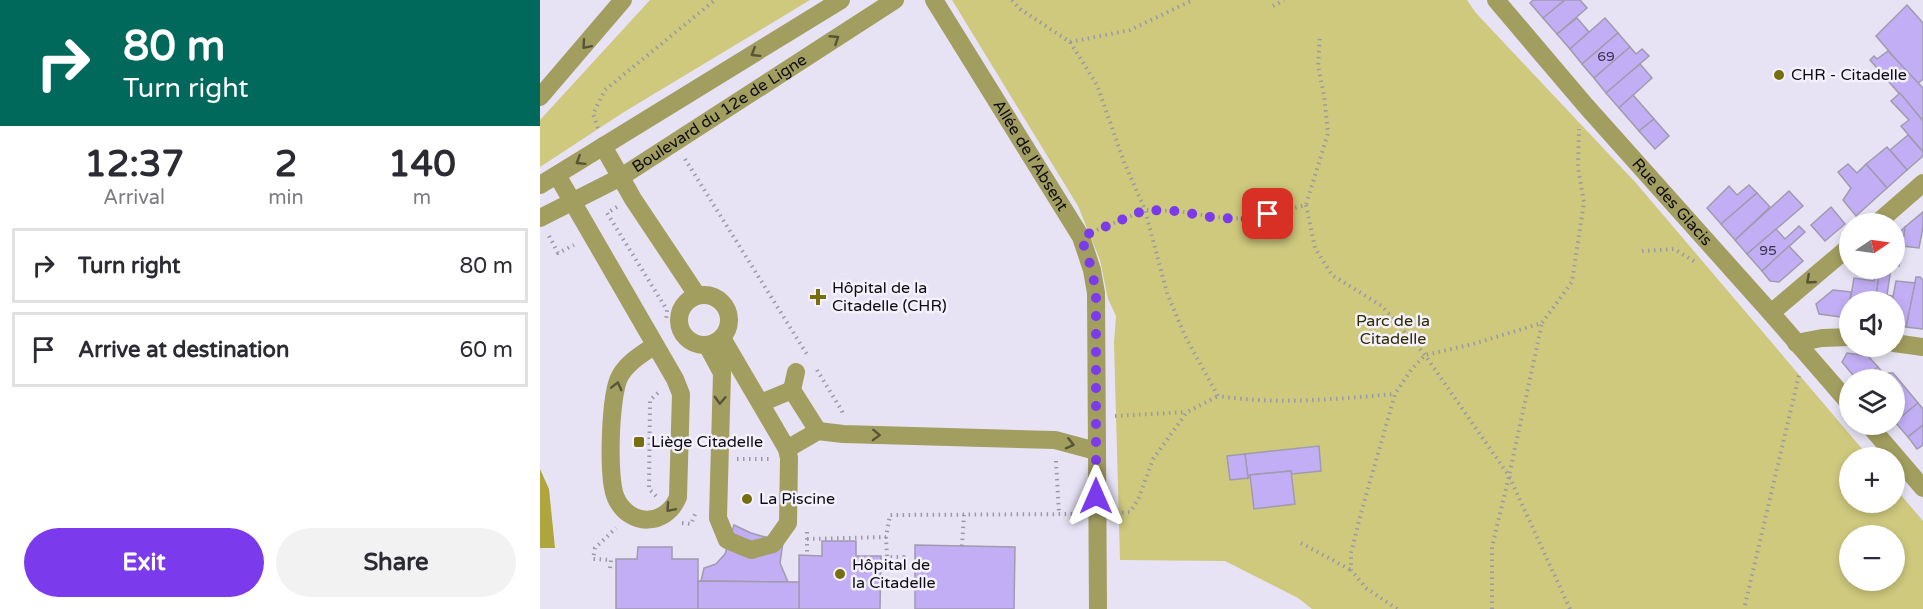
<!DOCTYPE html>
<meta charset="utf-8">
<style>
:root{--surface:#fff;--page:#f2f2f3;--text:#2b2b33;--muted:#7c7c81;--line:#e1e1e2;--accent:#7c3aed}
body{margin:0;font-family:"Varela Round",sans-serif;background:var(--page);color:var(--text);height:100vh;display:flex;flex-direction:column;font-size:22px;white-space:nowrap}
*{box-sizing:border-box;margin:0}
p{font-size:20px;color:var(--muted)}
.icon{flex:none;width:33px;height:33px;fill:none;stroke:currentColor;stroke-width:2;stroke-linecap:round;stroke-linejoin:round}
.map{position:relative;flex:1;overflow:hidden}
.drawer{display:flex;flex-direction:column;background:var(--surface);width:540px}
.drawer>*{flex:none}
.guide{background:#00695c;color:#fff;overflow:hidden}
.needle{width:39px;rotate:77deg}
.tools{position:absolute;left:1299px;top:213px;display:grid;gap:12px}
.tools a{display:grid;place-items:center;width:66px;height:66px;border-radius:50%;background:var(--surface);box-shadow:0 3px 9px #0003;font-size:30px}
.pin{position:absolute;display:grid;place-items:center;width:51px;height:51px;color:#fff;margin:-26px;border-radius:12px;box-shadow:0 3px 9px #0006}
.me{position:absolute;width:66px;margin:-33px;rotate:0deg;stroke-linejoin:round;filter:drop-shadow(0 0 4px #0008)}
.turn{display:flex;align-items:center;gap:21px;height:126px;padding:0 24px;font-size:27px}
.turn .icon{width:78px;height:78px;stroke-width:2.5}
.turn b{display:block;font-size:42px;line-height:51px}
.eta{display:flex;justify-content:space-evenly;align-items:center;height:102px;text-align:center}
.eta b{font-size:36px;font-weight:700;line-height:42px}
.button{display:flex;gap:12px;margin-top:auto;padding:12px 24px}
.button a{flex:1;height:69px;border-radius:36px;background:var(--accent);color:#fff;font-size:24px;font-weight:700;line-height:69px;text-align:center}
.button a+a{background:var(--page);color:var(--text)}
ul{padding:0;list-style:none}
li{display:flex;align-items:center;gap:18px;height:75px;margin:0 12px 9px;padding:0 12px;border:3px solid var(--line);border-radius:0px}
li div{flex:1}
li b{display:block;font-size:22px}
li em{font-style:normal}
main{display:flex;flex:1;min-height:0}
.map>svg:first-child{display:block}
</style>
<main>
<section class="drawer">
<div class="guide">
<div class="turn"><svg class="icon" aria-label="right" viewBox="0 0 24 24"><path d="M7 20v-9h11M14 6l5 5-5 5"/></svg><div><b>80 m</b>Turn right</div></div>
</div>
<div class="eta">
<div><b>12:37</b><p>Arrival</p></div>
<div><b>2</b><p>min</p></div>
<div><b>140</b><p>m</p></div>
</div>
<ul>
<li><svg class="icon" aria-label="right" viewBox="0 0 24 24"><path d="M7 20v-9h11M14 6l5 5-5 5"/></svg><div><b>Turn right</b></div><em>80 m</em></li>
<li><svg class="icon" aria-label="arrive" viewBox="0 0 24 24"><path d="M6 21V4h12l-3 4 3 4H6"/></svg><div><b>Arrive at destination</b></div><em>60 m</em></li>
</ul>
<div class="button"><a>Exit</a><a>Share</a></div>
</section>
<div class="map">
<svg width="1383" height="609" viewBox="0 0 1383 609">
<rect width="100%" height="100%" fill="#e7e3f5"/>
<g fill="#cec97d" fill-rule="evenodd">
<polygon points="110,0 270,0 84,112 0,167 0,120"/>
<path d="M412,0H927L936,13L1096,183L1329,457L1310,458V502H1354L1355,488L1383,521V609H772L758,598L685,561L580,560L574,343L576,316L568,299L560,260L538,206ZM1310,536H1354V580H1310Z"/>
</g>
<polygon fill="#aea63c" points="0,469 9,489 15,548 0,548"/>
<g fill="#c2aef5" stroke="#a09bad" stroke-width="1.5">
<polygon points="993,0 1025,0 1003,18 990,3"/>
<polygon points="1025,0 1040,0 1047,8 1017,34 1003,18"/>
<polygon points="1367,5 1383,23 1383,79 1377,84 1336,36"/>
<polygon points="1037,18 1049,32 1030,49 1017,34"/>
<polygon points="1065,18 1078,33 1042,64 1030,49"/>
<polygon points="1078,33 1090,47 1054,78 1042,64"/>
<polygon points="1090,47 1096,54 1102,49 1109,56 1066,93 1054,78"/>
<polygon points="1348,51 1383,88 1383,121 1330,60 1334,56 1337,59"/>
<polygon points="1100,64 1112,78 1079,108 1066,93"/>
<polygon points="1360,93 1383,121 1383,152 1361,126 1369,120 1351,101"/>
<polygon points="1093,95 1114,119 1099,131 1079,108"/>
<polygon points="1114,119 1129,136 1115,149 1099,131"/>
<polygon points="1368,135 1383,152 1383,156 1367,170 1350,150"/>
<polygon points="1347,147 1367,170 1347,188 1326,164"/>
<polygon points="1308,164 1317,173 1326,164 1347,188 1316,216 1303,200 1311,188 1298,172"/>
<polygon points="1209,185 1217,193 1181,224 1167,208 1189,186 1197,195"/>
<polygon points="1249,191 1263,206 1207,254 1195,240"/>
<polygon points="1217,193 1230,207 1195,240 1181,224"/>
<polygon points="1291,207 1305,224 1285,241 1271,225"/>
<polygon points="1383,212 1383,227 1379,248 1362,246 1365,227"/>
<polygon points="1259,226 1265,232 1222,271 1207,254 1236,229 1245,239"/>
<polygon points="1365,227 1359,266 1354,265 1354,237"/>
<polygon points="1249,246 1263,261 1239,282 1230,281 1222,271"/>
<polygon points="1340,268 1351,268 1347,295 1353,296 1352,302 1335,302"/>
<polygon points="1335,274 1339,274 1335,302 1310,302 1314,278 1334,281"/>
<polygon points="1376,277 1380,277 1383,280 1383,329 1366,327"/>
<polygon points="1356,281 1375,283 1366,327 1354,325 1354,302 1352,302"/>
<polygon points="1293,290 1311,292 1308,318 1279,314 1276,304"/>
<polygon points="1307,353 1328,356 1338,367 1322,380 1317,380 1302,362"/>
<polygon points="1338,367 1345,375 1346,380 1322,380"/>
<polygon points="1349,373 1353,373 1378,403 1355,422 1354,380 1346,380 1345,375"/>
<polygon points="1378,403 1383,409 1383,425 1368,437 1355,422"/>
<polygon points="1383,425 1383,445 1377,449 1368,437"/>
<polygon points="779,446 781,471 752,474 751,471 710,475 708,478 705,454"/>
<polygon points="705,454 708,478 690,480 687,456"/>
<polygon points="751,471 755,504 714,509 710,475"/>
<polygon points="194,525 211,533 243,542 240,563 248,582 161,581 164,568 176,564 185,554"/>
<polygon points="282,541 316,541 316,556 341,556 340,609 259,609 259,555 282,556"/>
<polygon points="375,545 475,547 474,609 375,609"/>
<polygon points="98,547 132,547 132,559 158,559 158,609 76,609 76,559 97,559"/>
<polygon points="158,581 259,582 259,609 158,609"/>
</g>
<g fill="none" stroke-linecap="round" stroke-linejoin="round">
<g stroke="#9c99a7" stroke-width="4" stroke-dasharray="1.5 4.5" stroke-linecap="butt">
<polyline points="472,0 480,9 530,42 590,30 653,0"/>
<polyline points="733,6 744,0"/>
<path d="M530,42L557,85L584,162L605,210L627,293L645,336L678,396C737,405 796,399 855,394"/>
<polyline points="58,128 53,114 65,90 175,0"/>
<polyline points="145,159 268,356"/>
<polyline points="766,205 775,248 792,275 842,306 885,355 969,476 1030,609"/>
<polyline points="77,207 67,213 127,310 126,321"/>
<polyline points="557,230 605,210 637,211 676,217 709,219 766,205 788,133 784,95 778,66 780,35"/>
<polyline points="9,236 18,253 34,245"/>
<polyline points="1102,251 1134,249 1157,263"/>
<polyline points="277,370 302,411 303,415"/>
<polyline points="575,416 647,412"/>
<polyline points="197,459 229,459"/>
<polyline points="516,461 519,514"/>
<polyline points="116,496 109,489 110,400 120,391"/>
<polyline points="576,513 590,512 598,500 613,459 647,412 678,396"/>
<polyline points="142,523 151,524 156,512"/>
<polyline points="267,532 267,556"/>
<polyline points="267,539 346,537 350,515 539,514"/>
<polyline points="761,543 811,570"/>
<polyline points="422,546 424,515"/>
<polyline points="341,566 363,565 364,557 347,557 346,537"/>
<polyline points="70,568 71,560 53,559 55,548 76,528"/>
<polyline points="1205,605 1259,375"/>
<polyline points="857,609 826,588 811,570 811,553 821,513 855,394 871,370 885,355 933,344 1002,323 1032,282 1044,202 1038,168 1039,129"/>
<polyline points="952,609 952,547 969,476 1002,323"/>
</g>
<g stroke="#a29e5f" stroke-width="18">
<path id="s1" d="M394,0L541,237L552,270L556,293L558,609"/>
<path id="s2" d="M956,0L1046,106L1231,313L1310,404"/>
<polyline points="0,97 83,0"/>
<polyline points="63,146 93,199 157,295"/>
<path d="M17,175L135,379L141,394L138,497C126,527 89,527 76,498C67,479 70,393 80,376C88,362 102,354 114,346"/>
<polyline points="0,185 301,0"/>
<path id="s3" d="M0,218L81,177L355,0"/>
<polyline points="1336,224 1383,183"/>
<circle cx="164" cy="320" r="25"/>
<polyline points="1231,313 1310,246"/>
<polyline points="1256,343 1282,338 1310,337"/>
<polyline points="1354,343 1383,347"/>
<polyline points="167,345 182,373 178,518 187,540 211,550 233,544 248,523 249,458 247,449 182,338"/>
<polyline points="256,372 252,390 278,431"/>
<polyline points="221,403 252,390"/>
<polyline points="1328,424 1383,488"/>
<polyline points="247,449 278,431 303,434 515,440 556,451"/>
</g>
</g>
<defs><path id="oneway-chevron" d="M-2-3.5L2.5 0L-2 3.5" fill="none" stroke-width="1.6" stroke-linecap="round" stroke-linejoin="round" transform="scale(1.5)"/></defs>
<g stroke="#585438">
<use href="#oneway-chevron" transform="translate(295 39) rotate(-33)"/>
<use href="#oneway-chevron" transform="translate(46 45) rotate(131)"/>
<use href="#oneway-chevron" transform="translate(215 53) rotate(148)"/>
<use href="#oneway-chevron" transform="translate(40 161) rotate(148)"/>
<use href="#oneway-chevron" transform="translate(1270 280) rotate(139)"/>
<use href="#oneway-chevron" transform="translate(77 386) rotate(-76)"/>
<use href="#oneway-chevron" transform="translate(180 400) rotate(92)"/>
<use href="#oneway-chevron" transform="translate(336 435) rotate(2)"/>
<use href="#oneway-chevron" transform="translate(530 444) rotate(14)"/>
<use href="#oneway-chevron" transform="translate(130 508) rotate(131)"/>
</g>
<g fill="none" stroke-linecap="round" stroke-linejoin="round">
<polyline stroke="#7c3aed" stroke-width="10" stroke-dasharray="0 18" points="556,496 556,293 552,270 541,237 605,210 637,211 676,218 709,219 728,214"/>
</g>
<g fill="#766f0f" stroke="#f4f1fc" stroke-width="2">
<circle cx="1239" cy="75" r="6"/>
<path d="M275 288h6v6h6v6h-6v6h-6v-6h-6v-6h6z"/>
<rect x="93" y="436" width="12" height="12" rx="3"/>
<circle cx="207" cy="499" r="6"/>
<circle cx="300" cy="574" r="6"/>
</g>
<g text-anchor="middle" dominant-baseline="central" stroke-width="5" stroke-linejoin="round" paint-order="stroke">
<g font-size="14" fill="#3a344a">
<text x="1066" y="56">69</text>
<text x="1228" y="250">95</text>
</g>
<g font-size="16" fill="#0d0b11" stroke="#f4f1fc" text-anchor="start">
<text x="1251" y="75">CHR - Citadelle</text>
<text x="292" y="288">Hôpital de la<tspan x="292" dy="18">Citadelle (CHR)</tspan></text>
<text x="111" y="442">Liège Citadelle</text>
<text x="219" y="499">La Piscine</text>
<text x="312" y="565">Hôpital de<tspan x="312" dy="18">la Citadelle</tspan></text>
</g>
<g font-size="16" fill="#0d0b11" stroke="#f4f1fc">
<text stroke="none"><textPath href="#s3" startOffset="208">Boulevard du 12e de Ligne</textPath></text>
<text stroke="none"><textPath href="#s1" startOffset="183">Allée de l'Absent</textPath></text>
<text stroke="none"><textPath href="#s2" startOffset="268">Rue des Glacis</textPath></text>
</g>
<g font-size="16" fill="#2f2b00" stroke="#f4f1fc">
<text x="853" y="321">Parc de la<tspan x="853" dy="18">Citadelle</tspan></text>
</g>
</g>
</svg>
<div class="tools">
<a><svg class="needle" viewBox="-14 -14 28 28"><path d="M0-13l5 13h-10z" fill="#e53935"/><path d="M0 13l5-13h-10z" fill="#7c7c81"/></svg></a>
<a><svg class="icon" aria-label="sound" viewBox="0 0 24 24"><path d="M4 9h4l5-4v14l-5-4H4zM17 9q2 3 0 6"/></svg></a>
<a><svg class="icon" aria-label="layers" viewBox="0 0 24 24"><path d="M12 4l9 5-9 5-9-5zM3 14l9 5 9-5"/></svg></a>
<a>+</a>
<a>−</a>
</div>
<div class="pin" style="left:728px;top:214px;background:#d93025"><svg class="icon" aria-label="arrive" viewBox="0 0 24 24"><path d="M6 21V4h12l-3 4 3 4H6"/></svg></div>
<svg class="me" style="left:556px;top:496px" viewBox="-20 -20 40 40"><path d="M0-17L14 15 0 8-14 15z" fill="#7c3aed" stroke="#fff" stroke-width="4"/></svg>
</div>
</main>
